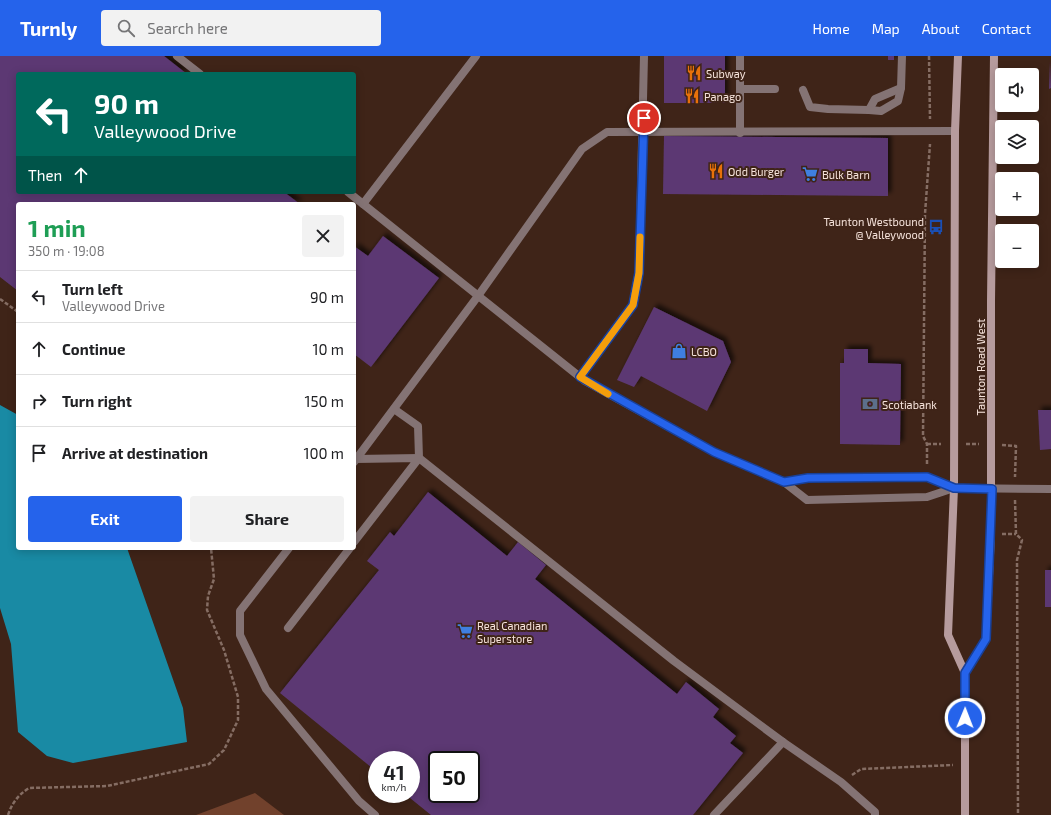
<!DOCTYPE html>
<meta charset="utf-8">
<style>
:root{--surface:#fff;--page:#f2f2f2;--text:#202124;--muted:#757577;--line:#e0e0e0;--accent:#2563eb}
body{margin:0;font-family:"Exo 2",sans-serif;background:var(--page);color:var(--text);height:100vh;display:flex;flex-direction:column;font-size:15px;white-space:nowrap}
*{box-sizing:border-box;margin:0}
p{font-size:13px;color:var(--muted)}
.icon{flex:none;width:22px;height:22px;fill:none;stroke:currentColor;stroke-width:2;stroke-linecap:round;stroke-linejoin:round}
.map{position:relative;flex:1;overflow:hidden}
.drawer{position:absolute;left:16px;top:146px;width:340px;height:348px;display:flex;flex-direction:column;background:var(--surface);border-radius:4px;box-shadow:0 2px 10px #0003}
.drawer>*{flex:none}
.top-card{position:absolute;left:16px;top:16px;width:340px;height:122px;border-radius:4px;box-shadow:0 2px 10px #0003;background:#00695c;color:#fff;overflow:hidden}
.controls{position:absolute;left:995px;top:12px;display:grid;gap:8px}
.controls a{display:grid;place-items:center;width:44px;height:44px;border-radius:4px;background:var(--surface);box-shadow:0 2px 10px #0003;font-size:20px}
.speed{position:absolute;left:368px;top:695px;display:flex;gap:8px;font-size:20px;font-weight:700;text-align:center}
.speed>*{display:grid;place-content:center;width:52px;height:52px;border-radius:50%;background:var(--surface);box-shadow:0 2px 10px #0003;line-height:1}
.speed small{font-size:10px;font-weight:400}
.speed .limit{border:2px solid #111;border-radius:6px;background:#fff;color:#111}
.pin{position:absolute;display:grid;place-items:center;width:34px;height:34px;color:#fff;margin:-17px;border:2px solid #fff;border-radius:50%;box-shadow:0 1px 4px #0007}
.me{position:absolute;width:44px;margin:-22px;rotate:1deg;stroke-linejoin:round;filter:drop-shadow(0 0 3px #0008)}
.turn{display:flex;align-items:center;gap:14px;height:84px;padding:0 12px;font-size:18px}
.turn .icon{width:52px;height:52px;stroke-width:2.5}
.turn b{display:block;font-size:28px;line-height:34px}
.then{display:flex;align-items:center;height:38px;padding:0 12px;background:#0003;gap:8px;font-size:15px}
.round{display:grid;place-items:center;flex:none;width:42px;height:42px;border-radius:4px;background:var(--page)}
.summary{display:flex;align-items:center;justify-content:space-between;height:68px;padding:0 12px}
h1{font-size:24px;font-weight:700;line-height:30px;color:#1e9e55}
.primary-button{display:flex;gap:8px;margin-top:auto;padding:8px 12px}
.primary-button a{flex:1;height:46px;border-radius:4px;background:var(--accent);color:#fff;font-size:16px;font-weight:700;line-height:46px;text-align:center}
.primary-button a+a{background:var(--page);color:var(--text)}
ul{padding:0;list-style:none}
li{display:flex;align-items:center;gap:12px;height:52px;padding:0 12px;border-top:1px solid var(--line)}
li div{flex:1}
li b{display:block;font-size:15px}
li em{font-style:normal}
header{display:flex;align-items:center;gap:24px;box-sizing:border-box;height:56px;padding:0 20px;background:var(--accent);color:#fff}
header strong{font-size:19px}
nav{display:flex;gap:22px;margin-inline-start:auto;font-size:14px}
.search{width:280px;height:36px;background:var(--page);display:flex;align-items:center;gap:10px;box-sizing:border-box;padding:0 14px;border-radius:4px;color:var(--muted);font-size:15px}
.map>svg:first-child{display:block}
</style>
<header>
<strong>Turnly</strong>
<div class="search"><svg class="icon" aria-label="search" viewBox="0 0 24 24"><circle cx="10" cy="10" r="6"/><path d="M15 15l6 6"/></svg>Search here</div>
<nav><a>Home</a><a>Map</a><a>About</a><a>Contact</a></nav>
</header>
<div class="map">
<svg width="1051" height="759" viewBox="0 0 1051 759">
<defs>
<filter id="shadow"><feDropShadow dx="3.5" dy="-3.5" stdDeviation="2" flood-color="#0009"/></filter>
</defs>
<rect width="100%" height="100%" fill="#3f2418"/>
<polygon fill="#71412c" points="255,737 284,759 196,759"/>
<polygon fill="#198aa4" points="0,349 18,359 18,492 127,492 183,652 187,686 73,707 47,700 18,676 11,588 0,552"/>
<g fill="#5c3973" fill-rule="evenodd" filter="url(#shadow)">
<polygon points="0,0 164,0 187,18 18,18 18,136 284,136 300,148 18,148 18,235 0,221"/>
<rect x="664" y="0" width="61" height="47"/>
<rect x="888" y="0" width="6" height="4"/>
<polygon points="1050,6 1051,32 1049,33"/>
<polygon points="664,80 888,82 888,140 663,138"/>
<polygon points="383,180 439,222 371,311 354,298 354,190 368,200"/>
<polygon points="654,251 723,285 731,306 707,355 641,320 634,331 617,324"/>
<polygon points="844,293 868,293 868,307 901,308 900,389 840,388 840,307 844,307"/>
<polygon points="1038,354 1051,354 1051,393 1040,394"/>
<path d="M428,436L507,500L518,486L546,509L535,523L677,638L686,626L719,653L713,661L736,680L730,687L743,697L693,759H431L405,738H411V704H377V716L280,637L379,514L367,505L390,476L394,480ZM437,704H471V738H437Z"/>
<rect x="1045" y="514" width="6" height="37"/>
</g>
<g fill="none" stroke-linecap="round" stroke-linejoin="round">
<g stroke="#856d63" stroke-width="2.5" stroke-dasharray="4 2" stroke-linecap="butt">
<polyline points="929,0 930,63"/>
<polyline points="0,243 18,256"/>
<polyline points="927,388 941,388"/>
<polyline points="966,388 979,388"/>
<polyline points="1002,389 1016,390 1015,421"/>
<polyline points="927,408 927,388 923,380 925,158 930,88"/>
<polyline points="1015,444 1016,478 1022,484 1017,504 1018,759"/>
<polyline points="1002,478 1016,478"/>
<polyline points="852,719 861,713 953,709"/>
<path d="M8,759C12,747 18,739 29,732L107,730L209,708L224,694L238,664V641L224,594L207,554L208,540L214,523L211,492"/>
</g>
<g stroke="#847374" stroke-width="8">
<polyline points="177,0 200,18"/>
<polyline points="741,33 775,33"/>
<polyline points="803,34 810,51 828,53 869,54 875,43 901,32 902,0"/>
<polyline points="869,54 881,55 898,45 901,32"/>
<polyline points="740,77 740,0"/>
<polyline points="348,136 585,325 714,396 784,426 807,444 927,441 954,432"/>
<polyline points="363,148 476,0"/>
<polyline points="580,321 633,249 639,217 644,0"/>
<polyline points="394,353 418,370 419,402 674,605 783,686 841,726 875,756 875,759"/>
<polyline points="354,406 478,240 582,93 607,76 955,75"/>
<polyline points="784,426 808,422 927,421 954,432"/>
<polyline points="354,486 419,402 356,403"/>
<polyline points="289,492 240,555 240,579 266,633 359,745 375,759"/>
<polyline points="288,572 350,492"/>
<polyline points="714,759 783,686"/>
</g>
<polyline stroke="#847374" stroke-width="8" points="954,432 1051,433"/>
<g stroke="#b69b9d" stroke-width="8">
<polyline points="958,0 955,75 954,432 948,579 965,617 965,759"/>
<polyline points="965,617 986,583 991,478 991,245 994,0"/>
</g>
</g>
<g fill="none" stroke-linecap="round" stroke-linejoin="round">
<defs>
<polyline id="route" points="644,62 639,217 633,249 580,321 714,396 784,426 808,422 927,421 954,432 992,433 986,583 965,617 965,662"/>
</defs>
<use href="#route" stroke="#184099" stroke-width="10"/>
<use href="#route" stroke="#2563eb" stroke-width="7"/>
<polyline stroke="#f59e0b" stroke-width="7" points="608,338 580,321 633,249 639,217 640,181"/>
</g>
<defs>
<symbol id="restaurant-bare" viewBox="-9 -9 18 18"><path d="M-5-6h1v4h1v-4h1v4h1v-4h1v5L-1.5 .5V6h-2V.5L-5-1ZM5-6V6H3V1.5H1.5Q1.5-4 5-6Z" fill="#e8710a" stroke="#3f2418" stroke-width="2.5" paint-order="stroke"/></symbol>
<symbol id="supermarket-bare" viewBox="-9 -9 18 18"><path d="M-6-5.5h2.5l.6 2H6L4.5 2H-2.5L-4.4-4H-6ZM-1.5 3.2a1.3 1.3 0 1 0 .1 0ZM3 3.2a1.3 1.3 0 1 0 .1 0Z" fill="#3f7fe0" stroke="#3f2418" stroke-width="2.5" paint-order="stroke"/></symbol>
<symbol id="bus-bare" viewBox="-9 -9 18 18"><path d="M-5-6H5V4H4V6H2V4H-2V6H-4V4H-5ZM-3.5-4V0h7V-4ZM-3.5 1.2v1.5H-2V1.2ZM2 1.2v1.5H3.5V1.2Z" fill="#1a4fb4" stroke="#3f2418" stroke-width="2.5" paint-order="stroke"/></symbol>
<symbol id="shop-bare" viewBox="-9 -9 18 18"><path d="M-5-2.5h2.3a2.7 3.5 0 0 1 5.4 0H5L5.5 6h-11ZM-1.5-2.5h3a1.5 2.3 0 0 0-3 0Z" fill="#3f7fe0" stroke="#3f2418" stroke-width="2.5" paint-order="stroke"/></symbol>
<symbol id="bank-bare" viewBox="-9 -9 18 18"><path d="M-6-4H6V4H-6ZM0-2.3a2.3 2.3 0 1 0 0 4.6a2.3 2.3 0 1 0 0-4.6Z" fill="#5c6f8a" stroke="#3f2418" stroke-width="2.5" paint-order="stroke"/></symbol>
</defs>
<g fill-rule="evenodd">
<use href="#restaurant-bare" x="683" y="6" width="22" height="22"/>
<use href="#restaurant-bare" x="681" y="29" width="22" height="22"/>
<use href="#restaurant-bare" x="705" y="104" width="22" height="22"/>
<use href="#supermarket-bare" x="799" y="107" width="22" height="22"/>
<use href="#bus-bare" x="925" y="160" width="22" height="22"/>
<use href="#shop-bare" x="668" y="284" width="22" height="22"/>
<use href="#bank-bare" x="859" y="337" width="22" height="22"/>
<use href="#supermarket-bare" x="454" y="564" width="22" height="22"/>
</g>
<g text-anchor="middle" dominant-baseline="central" stroke-width="4" stroke-linejoin="round" paint-order="stroke">
<g font-size="11" fill="#f6e3db" stroke="#3f2418" text-anchor="start">
<text x="706" y="17">Subway</text>
<text x="704" y="40">Panago</text>
<text x="728" y="115">Odd Burger</text>
<text x="822" y="118">Bulk Barn</text>
<text x="924" y="165" text-anchor="end">Taunton Westbound<tspan x="924" dy="13">@ Valleywood</tspan></text>
<text x="691" y="295">LCBO</text>
<text x="882" y="348">Scotiabank</text>
<text x="477" y="569">Real Canadian<tspan x="477" dy="13">Superstore</tspan></text>
</g>
<g font-size="11" fill="#f6e3db" stroke="#3f2418">
<text transform="translate(980 311) rotate(-90)">Taunton Road West</text>
</g>
</g>
</svg>
<div class="controls">
<a><svg class="icon" aria-label="sound" viewBox="0 0 24 24"><path d="M4 9h4l5-4v14l-5-4H4zM17 9q2 3 0 6"/></svg></a>
<a><svg class="icon" aria-label="layers" viewBox="0 0 24 24"><path d="M12 4l9 5-9 5-9-5zM3 14l9 5 9-5"/></svg></a>
<a>+</a>
<a>−</a>
</div>
<div class="speed"><div>41<small>km/h</small></div><div class="limit">50</div></div>
<div class="pin" style="left:644px;top:62px;background:#d93025"><svg class="icon" aria-label="arrive" viewBox="0 0 24 24"><path d="M6 21V4h12l-3 4 3 4H6"/></svg></div>
<svg class="me" style="left:965px;top:662px" viewBox="-20 -20 40 40"><circle r="17" fill="#2563eb" stroke="#fff" stroke-width="3"/><path d="M0-11L8 9 0 5-8 9z" fill="#fff"/></svg>
<div class="top-card">
<div class="turn"><svg class="icon" aria-label="left" viewBox="0 0 24 24"><path d="M17 20v-9H6M10 6l-5 5 5 5"/></svg><div><b>90 m</b>Valleywood Drive</div></div>
<div class="then">Then<svg class="icon" aria-label="ahead" viewBox="0 0 24 24"><path d="M12 20V5M6 11l6-6 6 6"/></svg></div>
</div>
<section class="drawer">
<div class="summary"><div><h1>1 min</h1><p>350 m · 19:08</p></div><a class="round"><svg class="icon" aria-label="close" viewBox="0 0 24 24"><path d="M6 6l12 12M18 6L6 18"/></svg></a></div>
<ul>
<li><svg class="icon" aria-label="left" viewBox="0 0 24 24"><path d="M17 20v-9H6M10 6l-5 5 5 5"/></svg><div><b>Turn left</b><p>Valleywood Drive</p></div><em>90 m</em></li>
<li><svg class="icon" aria-label="ahead" viewBox="0 0 24 24"><path d="M12 20V5M6 11l6-6 6 6"/></svg><div><b>Continue</b></div><em>10 m</em></li>
<li><svg class="icon" aria-label="right" viewBox="0 0 24 24"><path d="M7 20v-9h11M14 6l5 5-5 5"/></svg><div><b>Turn right</b></div><em>150 m</em></li>
<li><svg class="icon" aria-label="arrive" viewBox="0 0 24 24"><path d="M6 21V4h12l-3 4 3 4H6"/></svg><div><b>Arrive at destination</b></div><em>100 m</em></li>
</ul>
<div class="primary-button"><a>Exit</a><a>Share</a></div>
</section>
</div>
